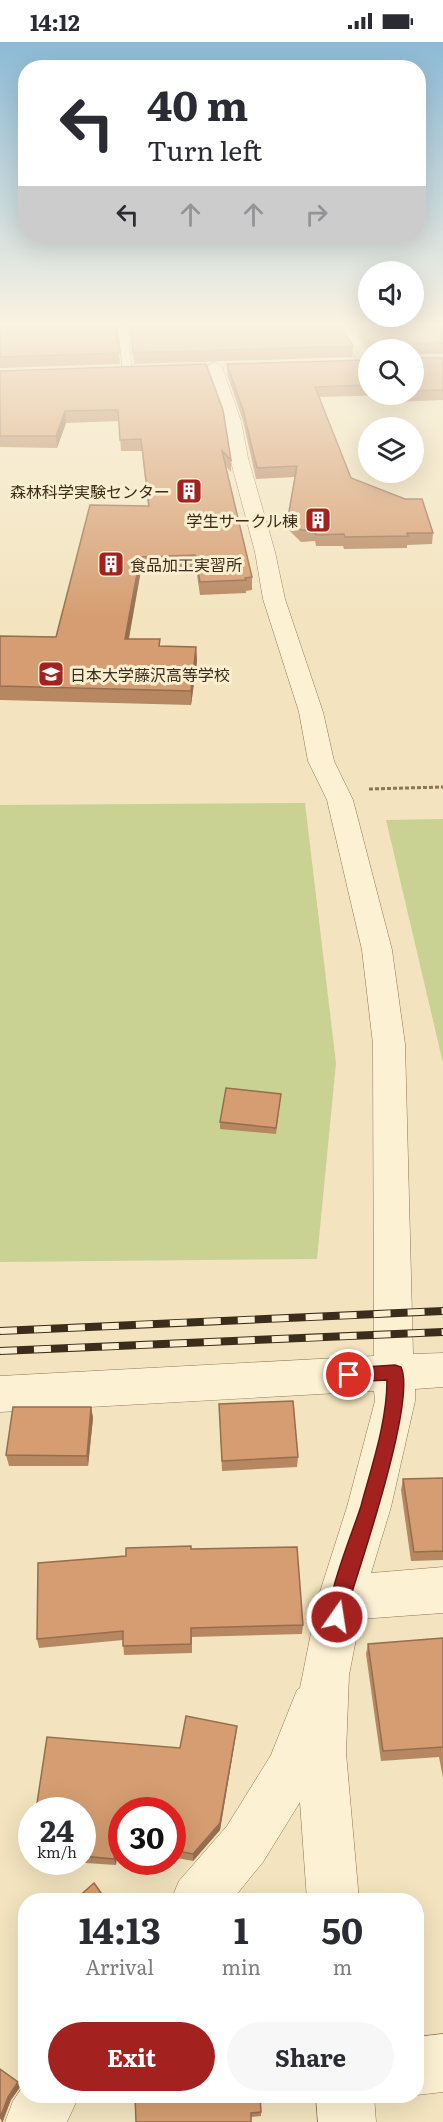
<!DOCTYPE html>
<meta charset="utf-8">
<style>
:root{--surface:#fff;--page:#f7f7f7;--text:#2b2b33;--muted:#7c7c81;--accent:#a3211f}
body{margin:0;font-family:Literata,"Noto Sans JP",serif;background:var(--page);color:var(--text);height:100vh;display:flex;flex-direction:column;font-size:22px;white-space:nowrap}
*{box-sizing:border-box;margin:0}
p{font-size:20px;color:var(--muted)}
.icon{flex:none;width:33px;height:33px;fill:none;stroke:currentColor;stroke-width:2;stroke-linecap:round;stroke-linejoin:round}
.map{position:relative;flex:1;overflow:hidden}
.side{position:absolute;left:18px;top:1851px;width:406px;height:210px;display:flex;flex-direction:column;background:var(--surface);border-radius:24px;box-shadow:0 6px 24px #0002}
.side>*{flex:none}
.hud{position:absolute;left:18px;top:18px;width:408px;height:183px;border-radius:24px;box-shadow:0 6px 24px #0002;background:#fff;color:var(--text);overflow:hidden}
.tools{position:absolute;left:358px;top:219px;display:grid;gap:12px}
.tools a{display:grid;place-items:center;width:66px;height:66px;border-radius:50%;background:var(--surface);box-shadow:0 6px 24px #0002;font-size:30px}
.speed{position:absolute;left:18px;top:1755px;display:flex;gap:12px;font-size:30px;font-weight:700;text-align:center}
.speed>*{display:grid;place-content:center;width:78px;height:78px;border-radius:50%;background:var(--surface);box-shadow:0 6px 24px #0002;line-height:1}
.speed small{font-size:15px;font-weight:400}
.speed .limit{border:9px solid #d22;background:#fff;color:#111}
.pin{position:absolute;display:grid;place-items:center;width:51px;height:51px;color:#fff;margin:-26px;border:3px solid #fff;border-radius:50%;box-shadow:0 2px 6px #0007}
.me{position:absolute;width:66px;margin:-33px;rotate:13deg;stroke-linejoin:round;filter:drop-shadow(0 0 4px #0008)}
.turn{display:flex;align-items:center;gap:21px;height:126px;padding:0 30px;font-size:27px}
.turn .icon{width:78px;height:78px;stroke-width:2.5}
.turn b{display:block;font-size:42px;line-height:51px}
.lanes{display:flex;align-items:center;height:57px;padding:0 30px;background:#0003;justify-content:center;gap:30px;direction:ltr}
.lanes .off{opacity:.35}
.eta{display:flex;justify-content:space-evenly;align-items:center;height:102px;text-align:center}
.eta b{font-size:36px;font-weight:700;line-height:42px}
.cta{display:flex;gap:12px;margin-top:auto;padding:12px 30px}
.cta a{flex:1;height:69px;border-radius:36px;background:var(--accent);color:#fff;font-size:24px;font-weight:700;line-height:69px;text-align:center}
.cta a+a{background:var(--page);color:var(--text)}
.status{display:flex;justify-content:space-between;align-items:center;height:42px;padding:0 30px;background:var(--surface);direction:ltr}
.status svg{height:16px;fill:currentColor}
.map>svg:first-child{display:block}
</style>
<div class="status"><b>14:12</b><svg viewBox="0 0 49 12"><path d="M0 12V9h3v3zM5 12V6h3v6zM10 12V3h3v9zM15 12V0h3v12zM26 1h20v11H26zM47 4h2v5h-2z"/></svg></div>
<div class="map">
<svg width="443" height="2080" viewBox="0 0 443 2080">
<rect width="100%" height="100%" fill="#f3e4bf"/>
<g fill="#c9d292">
<polygon points="305,761 336,1021 317,1217 0,1220 0,763"/>
<polygon points="443,777 443,1021 386,778"/>
</g>
<g fill="none" stroke-linecap="round" stroke-linejoin="round">
<defs>
<polygon id="lane" points="118,285 128,285 132,330 123,328"/>
<g id="street">
<polygon points="336,285 350,285 369,314 369,325 361,324"/>
<polygon points="214,320 222,325 241,379 248,416 275,510 285,557 323,670 334,719 353,758 392,908 405,1002 413,1312 443,1311 443,1345 415,1347 415,1359 391,1465 371,1531 443,1525 443,1571 360,1577 349,1633 346,1711 359,1858 307,1858 300,1760 263,1820 232,1858 171,1858 179,1839 227,1784 271,1713 297,1648 300,1646 318,1556 347,1465 375,1359 374,1349 0,1370 0,1334 374,1314 373,1002 362,908 327,758 308,719 299,670 263,557 255,510 230,416 225,379 206,325"/>
<polygon points="443,1992 443,2050 417,2053 417,1995"/>
<polygon points="26,2040 26,2054 79,2054 67,2080 5,2080 13,2059"/>
<polygon points="316,2054 374,2054 376,2080 318,2080"/>
</g>
</defs>
<use href="#lane" stroke="#8d7455" stroke-width="1"/>
<use href="#street" stroke="#8d7455" stroke-width="1"/>
<polyline stroke="#8d7455" stroke-width="3" stroke-dasharray="4 2" stroke-linecap="butt" points="369,747 443,745"/>
<use href="#lane" fill="#fcf1d3" fill-rule="evenodd"/>
<use href="#street" fill="#fcf1d3" fill-rule="evenodd"/>
<defs>
<g id="rail">
<polyline points="0,1289 443,1269"/>
<polyline points="0,1309 443,1290"/>
</g>
</defs>
<use href="#rail" stroke="#3b2c1b" stroke-width="8"/>
<use href="#rail" stroke="#f9eecf" stroke-width="6" stroke-dasharray="17" stroke-linecap="butt"/>
</g>
<g fill="#b78761">
<polygon points="0,285 119,311 120,322 0,326"/>
<polygon points="130,285 341,285 353,304 352,315 134,322"/>
<polygon points="358,285 443,285 443,312 414,312 414,308 369,308 369,310 357,292"/>
<polygon points="414,315 415,316 443,316 443,358 395,360 391,353 319,355 351,436 433,491 432,502 407,503 407,506 344,507 343,504 316,504 315,499 301,500 288,487 288,475 295,435 256,437 243,379 227,332 227,322 369,318 369,352 414,352"/>
<polygon points="206,322 231,418 231,430 226,424 252,535 252,548 246,549 246,551 200,553 196,526 141,528 129,597 160,597 160,604 196,605 197,619 191,663 0,658 0,594 56,595 148,464 142,409 121,409 119,379 66,381 57,406 0,405 0,329"/>
<polygon points="281,1052 276,1092 220,1087 220,1080"/>
<polygon points="219,1362 298,1415 297,1425 222,1429"/>
<polygon points="91,1365 93,1376 88,1424 9,1424 6,1413"/>
<polygon points="443,1436 443,1518 411,1519 401,1448 403,1437"/>
<polygon points="191,1507 303,1583 302,1592 192,1595 192,1611 124,1613 123,1598 39,1606 37,1597 126,1514"/>
<polygon points="443,1596 443,1736 439,1715 381,1719 366,1612 368,1602"/>
<polygon points="237,1684 236,1692 220,1788 193,1819 172,1815 172,1768 122,1768 122,1804 118,1804 116,1823 70,1820 82,1820 82,1768 180,1706"/>
<polygon points="261,2070 261,2074 251,2075 136,2080"/>
</g>
<g fill="#956e4f">
<polygon points="65,369 66,381 57,406 56,394"/>
<polygon points="140,515 141,528 126,610 125,597"/>
<polygon points="196,605 197,619 191,663 191,649"/>
<polygon points="91,1365 93,1376 88,1424 87,1414"/>
<polygon points="237,1684 236,1692 220,1788 193,1819 193,1812"/>
<polygon points="117,1797 118,1804 116,1823 114,1817"/>
<polygon points="18,2040 21,2044 11,2058 3,2079 3,2080 2,2080 0,2076 8,2055"/>
</g>
<g fill="#d59d71" stroke="#956e4f" stroke-width="1.5">
<polygon points="0,285 116,285 119,311 0,315"/>
<polygon points="131,285 341,285 353,304 133,311"/>
<polygon points="360,285 443,285 443,302 415,302 413,304 413,308 372,308 372,303"/>
<polygon points="414,315 415,316 443,316 443,348 414,349"/>
<polygon points="369,318 369,343 315,345 351,436 405,457 422,457 433,491 407,491 408,494 345,495 344,492 316,493 315,488 301,488 288,475 297,424 257,426 243,368 227,322"/>
<polygon points="206,322 223,368 231,418 222,409 252,535 245,536 246,538 200,540 195,513 140,515 125,597 160,597 159,604 196,605 191,649 0,644 0,594 56,595 90,463 149,464 141,397 120,398 118,368 65,369 56,394 0,394 0,329"/>
<polygon points="226,1046 281,1052 276,1086 220,1080"/>
<polygon points="293,1359 298,1415 222,1419 219,1362"/>
<polygon points="13,1365 91,1365 87,1414 6,1413"/>
<polygon points="443,1436 443,1509 414,1510 403,1437"/>
<polygon points="191,1504 191,1507 297,1505 303,1583 191,1586 191,1602 123,1604 123,1589 37,1597 38,1521 126,1514 126,1506"/>
<polygon points="443,1596 443,1705 383,1709 368,1602"/>
<polygon points="186,1674 237,1684 220,1781 193,1812 172,1808 172,1768 122,1768 122,1798 117,1797 114,1817 82,1814 82,1768 36,1768 47,1695 180,1706"/>
<polygon points="32,1794 32,1809 29,1809"/>
<polygon points="94,1841 106,1858 75,1858"/>
<polygon points="301,1854 302,1858 247,1858"/>
<polygon points="26,1903 26,1911 22,1906"/>
<polygon points="0,2027 18,2040 8,2055 0,2076"/>
<polygon points="135,2054 260,2054 261,2070 251,2071 251,2080 136,2080"/>
</g>
<linearGradient id="sky" x2="0" y2="1"><stop stop-color="#8cbad6"/><stop offset="0.49" stop-color="#faf3e2"/><stop offset="1" stop-color="#faf3e2" stop-opacity="0"/></linearGradient>
<rect width="443" height="576" fill="url(#sky)"/>
<path fill="#a3211f" stroke="#6a1514" stroke-width="1.5" d="M395,1323L401,1325C416,1356 365,1509 353,1547C349,1559 348,1571 343,1582L337,1585L330,1582C322,1563 354,1487 361,1464C372,1423 387,1380 387,1338L349,1340L343,1338L341,1333L343,1328L349,1326Z"/>
<defs>
<symbol id="building-square" viewBox="-11 -11 22 22"><rect x="-9" y="-9" width="18" height="18" rx="4" fill="#a3211f" stroke="#f9eecf"/><path d="M-4-6H4V6H1V3H-1V6H-4ZM-2.5-4.3h1.7v1.8h-1.7ZM.8-4.3h1.7v1.8H.8ZM-2.5-1h1.7V.8h-1.7ZM.8-1h1.7V.8H.8Z" fill="#fff"/></symbol>
<symbol id="school-square" viewBox="-11 -11 22 22"><rect x="-9" y="-9" width="18" height="18" rx="4" fill="#a3211f" stroke="#f9eecf"/><path d="M0-5L7-2L0 1L-7-2ZM-4 1L0 2.5L4 1V4Q0 6-4 4Z" fill="#fff"/></symbol>
</defs>
<g fill-rule="evenodd">
<use href="#building-square" x="174" y="434" width="30" height="30"/>
<use href="#building-square" x="303" y="463" width="30" height="30"/>
<use href="#building-square" x="96" y="507" width="30" height="30"/>
<use href="#school-square" x="36" y="617" width="30" height="30"/>
</g>
<g text-anchor="middle" dominant-baseline="central" stroke-width="6" stroke-linejoin="round" paint-order="stroke">
<g font-size="16" fill="#3b2c1b" stroke="#f9eecf" text-anchor="end">
<text x="170" y="449">森林科学実験センター</text>
<text x="298" y="478">学生サークル棟</text>
<text x="130" y="522" text-anchor="start">食品加工実習所</text>
<text x="70" y="632" text-anchor="start">日本大学藤沢高等学校</text>
</g>
</g>
</svg>
<div class="tools">
<a><svg class="icon" aria-label="sound" viewBox="0 0 24 24"><path d="M4 9h4l5-4v14l-5-4H4zM17 9q2 3 0 6"/></svg></a>
<a><svg class="icon" aria-label="search" viewBox="0 0 24 24"><circle cx="10" cy="10" r="6"/><path d="M15 15l6 6"/></svg></a>
<a><svg class="icon" aria-label="layers" viewBox="0 0 24 24"><path d="M12 4l9 5-9 5-9-5zM3 14l9 5 9-5"/></svg></a>
</div>
<div class="speed"><div>24<small>km/h</small></div><div class="limit">30</div></div>
<div class="pin" style="left:349px;top:1333px;background:#d93025"><svg class="icon" aria-label="arrive" viewBox="0 0 24 24"><path d="M6 21V4h12l-3 4 3 4H6"/></svg></div>
<svg class="me" style="left:337px;top:1575px" viewBox="-20 -20 40 40"><circle r="17" fill="#a3211f" stroke="#fff" stroke-width="3"/><path d="M0-11L8 9 0 5-8 9z" fill="#fff"/></svg>
<div class="hud">
<div class="turn"><svg class="icon" aria-label="left" viewBox="0 0 24 24"><path d="M17 20v-9H6M10 6l-5 5 5 5"/></svg><div><b>40 m</b>Turn left</div></div>
<div class="lanes"><svg class="icon" aria-label="left" viewBox="0 0 24 24"><path d="M17 20v-9H6M10 6l-5 5 5 5"/></svg><svg class="icon off" aria-label="ahead" viewBox="0 0 24 24"><path d="M12 20V5M6 11l6-6 6 6"/></svg><svg class="icon off" aria-label="ahead" viewBox="0 0 24 24"><path d="M12 20V5M6 11l6-6 6 6"/></svg><svg class="icon off" aria-label="right" viewBox="0 0 24 24"><path d="M7 20v-9h11M14 6l5 5-5 5"/></svg></div>
</div>
<section class="side">
<div class="eta">
<div><b>14:13</b><p>Arrival</p></div>
<div><b>1</b><p>min</p></div>
<div><b>50</b><p>m</p></div>
</div>
<div class="cta"><a>Exit</a><a>Share</a></div>
</section>
</div>
